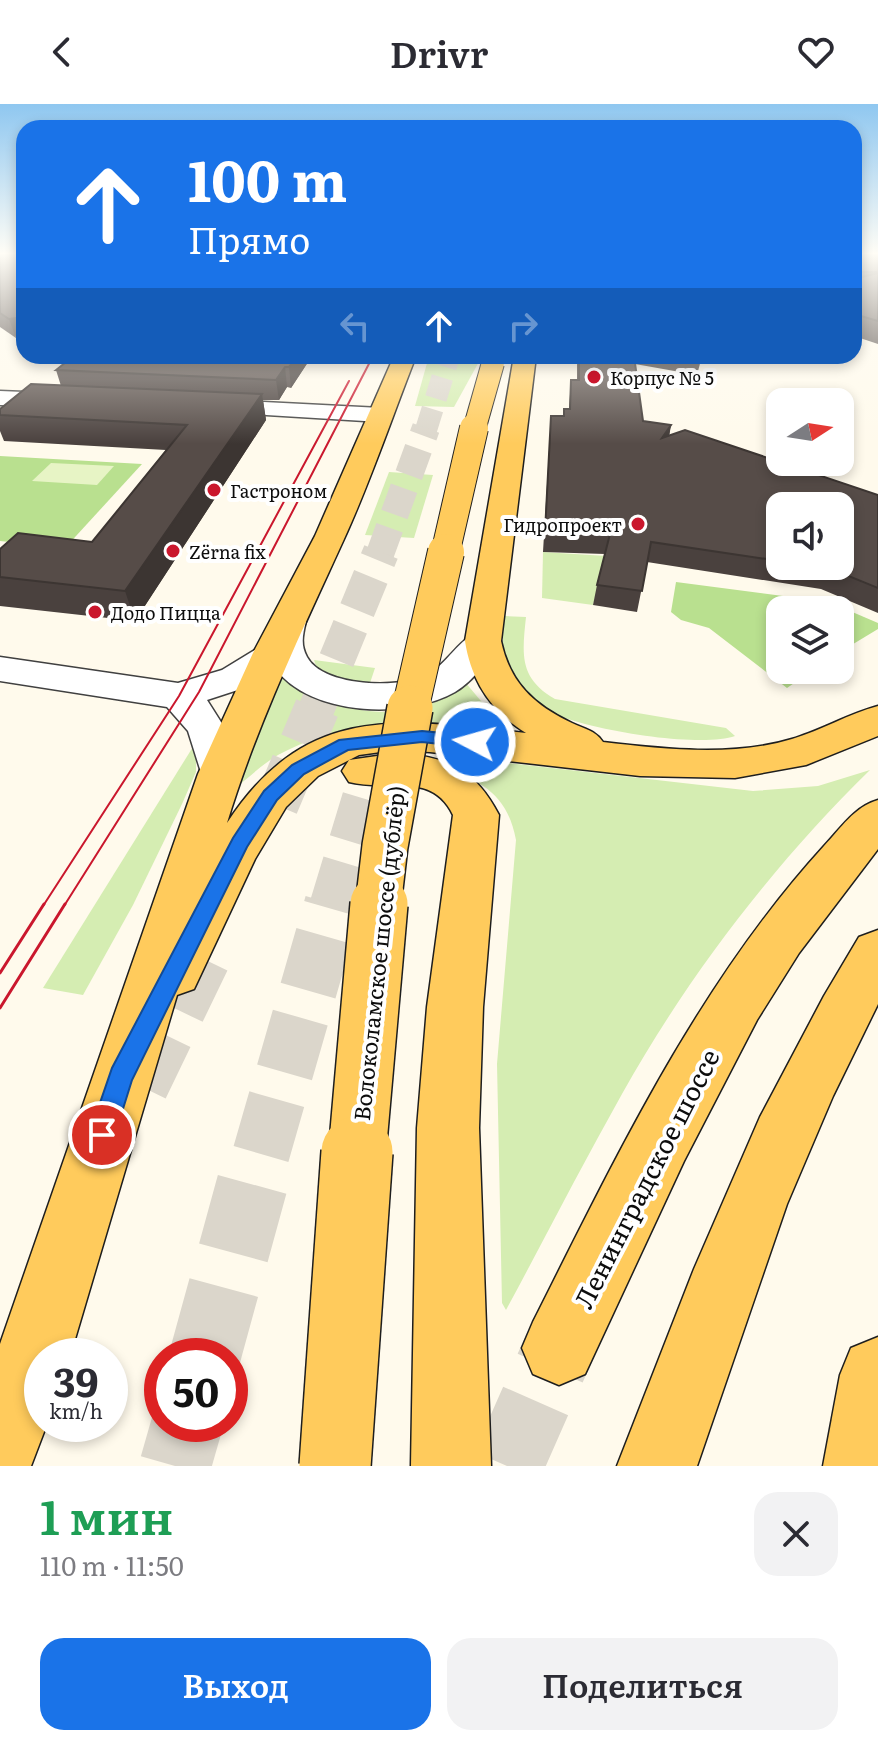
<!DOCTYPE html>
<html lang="ru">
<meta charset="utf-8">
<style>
:root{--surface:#fff;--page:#f2f2f3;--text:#2b2b33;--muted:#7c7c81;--accent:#1a73e8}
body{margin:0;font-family:Literata,serif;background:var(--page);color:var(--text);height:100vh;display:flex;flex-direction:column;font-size:30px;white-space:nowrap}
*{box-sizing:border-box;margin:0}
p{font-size:26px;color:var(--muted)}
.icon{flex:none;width:44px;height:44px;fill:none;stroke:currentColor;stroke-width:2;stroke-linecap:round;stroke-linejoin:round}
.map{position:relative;height:1362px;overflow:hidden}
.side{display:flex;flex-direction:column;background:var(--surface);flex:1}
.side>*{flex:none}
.top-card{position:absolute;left:16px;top:16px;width:846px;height:244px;border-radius:24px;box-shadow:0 4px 12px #0003;background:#1a73e8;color:#fff;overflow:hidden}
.needle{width:52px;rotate:78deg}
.fabs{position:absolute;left:766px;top:284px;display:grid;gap:16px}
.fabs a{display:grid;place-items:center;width:88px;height:88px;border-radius:16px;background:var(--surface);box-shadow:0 4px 12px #0003;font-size:40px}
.speed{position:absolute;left:24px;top:1234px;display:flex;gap:16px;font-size:40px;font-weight:700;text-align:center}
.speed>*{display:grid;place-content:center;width:104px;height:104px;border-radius:50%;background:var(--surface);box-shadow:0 4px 12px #0003;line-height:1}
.speed small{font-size:20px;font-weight:400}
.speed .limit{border:12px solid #d22;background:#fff;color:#111}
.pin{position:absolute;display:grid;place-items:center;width:68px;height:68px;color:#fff;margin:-34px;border:4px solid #fff;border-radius:50%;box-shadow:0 2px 8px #0007}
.me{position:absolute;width:88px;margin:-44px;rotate:276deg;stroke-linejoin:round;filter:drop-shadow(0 0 6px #0008)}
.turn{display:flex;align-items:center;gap:28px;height:168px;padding:0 40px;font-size:36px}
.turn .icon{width:104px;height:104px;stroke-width:2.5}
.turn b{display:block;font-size:56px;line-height:68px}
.lanes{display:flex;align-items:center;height:76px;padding:0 40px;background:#0003;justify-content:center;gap:40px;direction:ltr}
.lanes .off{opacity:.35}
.round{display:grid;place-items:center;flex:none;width:84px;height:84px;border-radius:24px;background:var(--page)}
.head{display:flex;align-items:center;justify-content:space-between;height:136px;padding:0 40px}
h1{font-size:48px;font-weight:600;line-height:60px;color:#1e9e55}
.button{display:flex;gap:16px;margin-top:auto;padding:16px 40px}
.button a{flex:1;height:92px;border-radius:24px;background:var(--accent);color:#fff;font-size:32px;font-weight:600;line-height:92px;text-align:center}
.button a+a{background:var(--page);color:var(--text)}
header{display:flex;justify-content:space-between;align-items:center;height:104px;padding:0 40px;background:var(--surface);font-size:36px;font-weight:600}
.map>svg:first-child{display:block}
</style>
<header><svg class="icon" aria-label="back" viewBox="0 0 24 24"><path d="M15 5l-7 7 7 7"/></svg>Drivr<svg class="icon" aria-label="heart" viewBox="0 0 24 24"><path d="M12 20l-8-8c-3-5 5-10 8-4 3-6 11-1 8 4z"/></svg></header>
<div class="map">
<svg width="878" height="1362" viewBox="0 0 878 1362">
<rect width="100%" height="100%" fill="#fffaec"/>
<g fill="#d5edb2">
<polygon points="429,252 481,254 454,303 415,302"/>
<polygon points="389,368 433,371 414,434 365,431"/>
<polygon points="543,448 606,452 593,501 542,494"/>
<path d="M505,512L526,513C522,551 519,574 555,595L726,624L735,632C697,646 552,622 522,593C501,572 501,538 505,512Z"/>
<path d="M314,556L375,564L368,585C349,581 319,577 314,556Z"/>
<path d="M282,574C325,603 385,620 435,598C447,593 455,581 465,578L507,628C424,623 355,609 278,651C261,661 245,677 229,689Z"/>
<polygon points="196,638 196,668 182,700 133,801 83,891 43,884"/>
<path d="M439,651L753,687L818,682L870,666C773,761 688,872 622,990C582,1061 545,1134 506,1206L502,1199L497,960L516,736C507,689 481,677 438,661Z"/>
</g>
<g fill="#b9e08f">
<polygon points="0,352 142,360 65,444 0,437"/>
<polygon points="676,478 829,498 878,519 878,525 840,548 840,506 780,506 780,566 813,566 787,584 709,524 681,516 671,508"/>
</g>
<polygon fill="#e7f4c5" points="51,359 114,362 97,381 32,377"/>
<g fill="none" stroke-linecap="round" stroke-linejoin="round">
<polyline stroke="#dbd6cb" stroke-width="22" stroke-dasharray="22 11" stroke-linecap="butt" points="426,326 449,252"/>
<polyline stroke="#dbd6cb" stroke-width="28" stroke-dasharray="28 14" stroke-linecap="butt" points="380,450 426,324"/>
<g stroke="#dbd6cb" stroke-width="36" stroke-dasharray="36 18" stroke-linecap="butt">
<polyline points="316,606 381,448"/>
<polyline points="391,606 396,589"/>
</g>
<g stroke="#dbd6cb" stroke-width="45" stroke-dasharray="45 22" stroke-linecap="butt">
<polyline points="276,701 317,604"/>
<polyline points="332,802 392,604"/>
</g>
<g stroke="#dbd6cb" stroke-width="57" stroke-dasharray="57 28" stroke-linecap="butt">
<polyline points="140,982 211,835"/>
<polyline points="261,1050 333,800"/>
</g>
<g stroke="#dbd6cb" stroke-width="71" stroke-dasharray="71 36" stroke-linecap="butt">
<polyline points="205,1252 261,1048"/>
<polyline points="175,1362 187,1320"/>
<polyline points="507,1362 559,1244"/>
</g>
<defs>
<g id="minor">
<polygon points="0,287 74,290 86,297 74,304 0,301"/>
<polygon points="206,295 381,304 393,311 381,318 198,307 194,302"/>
<path d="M288,506L300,510L306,517C303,530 300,540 307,553C323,583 400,585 427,571C454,556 463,521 496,529L501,537C488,555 475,576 455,588C406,616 310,612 275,564L250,582L207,596L233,637L242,670L235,681L220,685L205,681L188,627L167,603L0,577V553L178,579L222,566L266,539L276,510Z"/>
</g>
<g id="major">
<path d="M394,252H416C392,313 371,376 344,435C301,529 257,620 227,719C306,598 399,615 526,629C492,608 471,577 465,537L514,252H536L501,537C510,579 534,601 572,619C584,625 595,626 603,638C663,645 733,653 792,635C822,626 848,610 878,602V632L806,661L735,674L640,672L430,648L395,646L359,651L318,672L286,703L255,755L194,885L177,891L70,1252H42V1320H47L31,1362H0V1240L198,670L253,549L315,432Z"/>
<path d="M398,649C448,653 475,665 499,711L483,903L479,1024L491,1362H411L417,1024L427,903L453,711C432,666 385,688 349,678L342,667L349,656Z"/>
<path d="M878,696V745L799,849L757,916L684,1057L585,1270L559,1281L533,1270L522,1244L533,1218C616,1053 698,880 824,742C841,724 854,703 878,696Z"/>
<polygon points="878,826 878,900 833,992 787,1100 697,1362 617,1362 694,1165 760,1013 824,892 859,833"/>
<polygon points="878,1233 878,1362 823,1362 840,1271 851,1244"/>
</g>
</defs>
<use href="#minor" stroke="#404040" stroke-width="3"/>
<use href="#major" stroke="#1e1e1e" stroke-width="3"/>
<use href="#minor" fill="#fff" fill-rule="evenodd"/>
<use href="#major" fill="#ffcb5c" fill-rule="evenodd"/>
<g stroke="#ca172d" stroke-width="2">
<polyline points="43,802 179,592 349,277"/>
<polyline points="64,802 199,588 373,252"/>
</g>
<g stroke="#ca172d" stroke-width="3">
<polyline points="0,869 44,800"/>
<polyline points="0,904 65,800"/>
</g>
<defs>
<polyline id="major-bridge-far5" points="474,326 493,259"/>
<polyline id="major-bridge-far4" points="445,450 474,324"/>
<polyline id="major-bridge-far3" points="410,606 446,448"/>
<polyline id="major-bridge-far2" points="378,802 385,742 410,604"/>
<polyline id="major-bridge-far1" points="357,1050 379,800"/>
<polyline id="major-bridge" points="335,1362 357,1048"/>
</defs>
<use href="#major-bridge-far5" stroke="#1e1e1e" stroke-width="24" stroke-linecap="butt"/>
<use href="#major-bridge-far4" stroke="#1e1e1e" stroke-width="30" stroke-linecap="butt"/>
<use href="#major-bridge-far3" stroke="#1e1e1e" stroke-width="38" stroke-linecap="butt"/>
<use href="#major-bridge-far2" stroke="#1e1e1e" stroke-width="48" stroke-linecap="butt"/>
<use href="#major-bridge-far1" stroke="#1e1e1e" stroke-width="60" stroke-linecap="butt"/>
<use href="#major-bridge" stroke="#1e1e1e" stroke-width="74" stroke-linecap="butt"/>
<use href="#major-bridge-far5" stroke="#ffcb5c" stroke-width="22"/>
<use href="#major-bridge-far4" stroke="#ffcb5c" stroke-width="28"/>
<use href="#major-bridge-far3" stroke="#ffcb5c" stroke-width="36"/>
<use href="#major-bridge-far2" stroke="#ffcb5c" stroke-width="45"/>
<use href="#major-bridge-far1" stroke="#ffcb5c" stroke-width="57"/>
<use href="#major-bridge" stroke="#ffcb5c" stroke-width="71"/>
</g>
<g fill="#4a413e" fill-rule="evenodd">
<polygon points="0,150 16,234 0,223"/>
<polygon points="854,150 878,150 878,240 854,232"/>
<polygon points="72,252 312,252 291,284 287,283 279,296 263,296 266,316 135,517 0,502 0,445 92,438 166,346 4,337 0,327 0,305 61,282 56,266 71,254"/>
<path d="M577,252H702L697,271L635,260L643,317L671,321L669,331L878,391V509L821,485L647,458L637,508L593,501L597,481L605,450L543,448L551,312H563L564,305H569L571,276H577ZM780,402L840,462H780Z"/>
</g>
<g fill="#3c3532">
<polygon points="24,213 24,233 16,234 9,215"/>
<polygon points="297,252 312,252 291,284 289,263"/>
<polygon points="285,263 287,283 279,296 276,276"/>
<polygon points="262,290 266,316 135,517 125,487"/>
<polygon points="671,321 668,339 662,334"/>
</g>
<g fill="#564c48" stroke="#3c3532" stroke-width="2">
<polygon points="0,150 24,150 24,213 9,215 0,209"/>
<rect x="854" y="150" width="24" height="18"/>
<polygon points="878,169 878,217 854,210 854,175"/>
<polygon points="72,252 297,252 289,263 285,263 276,276 56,266 71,254"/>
<polygon points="579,252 634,252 643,317 671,321 662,334 685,326 878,391 878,484 829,464 812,462 840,462 840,402 780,402 780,457 651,438 642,487 597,481 610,430 545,428 551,312 564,312 564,305 570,305 571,276 579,276"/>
<polygon points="31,280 262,290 125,487 0,473 0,445 18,429 92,438 187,321 0,311 0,305"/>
</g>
<linearGradient id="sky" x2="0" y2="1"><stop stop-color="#8fc7f0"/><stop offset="0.44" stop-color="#fffdf6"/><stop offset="1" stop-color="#fffdf6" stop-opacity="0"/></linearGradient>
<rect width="878" height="340" fill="url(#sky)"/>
<polygon fill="#1a73e8" stroke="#114b97" stroke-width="2" points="422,627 475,632 483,638 475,644 422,638 348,646 304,670 277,696 247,743 132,976 112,1040 102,1044 93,1040 89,1031 112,964 233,734 264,687 292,661 339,636"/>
<g fill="#ca172d" stroke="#fff" stroke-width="3">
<circle cx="594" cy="273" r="8"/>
<circle cx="214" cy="386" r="8"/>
<circle cx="638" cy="420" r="8"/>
<circle cx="173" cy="447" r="8"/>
<circle cx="95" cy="508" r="8"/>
</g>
<g text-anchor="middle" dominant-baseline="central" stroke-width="8" stroke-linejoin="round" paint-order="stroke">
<g font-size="18" fill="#0d0d0d" stroke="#fff" text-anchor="start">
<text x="610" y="273">Корпус № 5</text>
<text x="230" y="386">Гастроном</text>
<text x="622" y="420" text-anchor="end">Гидропроект</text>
<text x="189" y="447">Zёrna fix</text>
<text x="111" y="508">Додо Пицца</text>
</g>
<g font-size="22" fill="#0d0d0d" stroke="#fff">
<text transform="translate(378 849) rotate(-84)">Волоколамское шоссе (дублёр)</text>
</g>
<g font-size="26" fill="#0d0d0d" stroke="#fff">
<text transform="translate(645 1074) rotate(-63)">Ленинградское шоссе</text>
</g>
</g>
</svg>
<div class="fabs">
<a><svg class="needle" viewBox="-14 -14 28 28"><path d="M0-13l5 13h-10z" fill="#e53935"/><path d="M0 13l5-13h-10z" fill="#7c7c81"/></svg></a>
<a><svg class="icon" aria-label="sound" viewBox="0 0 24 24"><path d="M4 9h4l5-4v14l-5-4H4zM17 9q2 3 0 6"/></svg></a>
<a><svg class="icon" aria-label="layers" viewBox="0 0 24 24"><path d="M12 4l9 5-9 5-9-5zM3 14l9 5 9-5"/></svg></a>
</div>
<div class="speed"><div>39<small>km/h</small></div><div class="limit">50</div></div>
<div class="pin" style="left:102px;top:1031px;background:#d93025"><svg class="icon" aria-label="arrive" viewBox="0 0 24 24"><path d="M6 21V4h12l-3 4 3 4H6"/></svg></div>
<svg class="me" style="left:475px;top:638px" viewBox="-20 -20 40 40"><circle r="17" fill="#1a73e8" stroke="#fff" stroke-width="3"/><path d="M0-11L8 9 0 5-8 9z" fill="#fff"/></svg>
<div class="top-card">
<div class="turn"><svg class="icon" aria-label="ahead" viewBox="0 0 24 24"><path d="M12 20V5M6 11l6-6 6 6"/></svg><div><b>100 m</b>Прямо</div></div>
<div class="lanes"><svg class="icon off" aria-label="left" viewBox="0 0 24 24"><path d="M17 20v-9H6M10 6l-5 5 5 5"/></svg><svg class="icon" aria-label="ahead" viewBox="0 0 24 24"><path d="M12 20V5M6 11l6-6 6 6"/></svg><svg class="icon off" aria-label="right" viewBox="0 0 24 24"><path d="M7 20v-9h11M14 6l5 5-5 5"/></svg></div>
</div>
</div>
<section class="side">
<div class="head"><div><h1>1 мин</h1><p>110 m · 11:50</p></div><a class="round"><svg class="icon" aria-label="close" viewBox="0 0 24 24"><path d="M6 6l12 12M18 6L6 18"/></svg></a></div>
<div class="button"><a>Выход</a><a>Поделиться</a></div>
</section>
